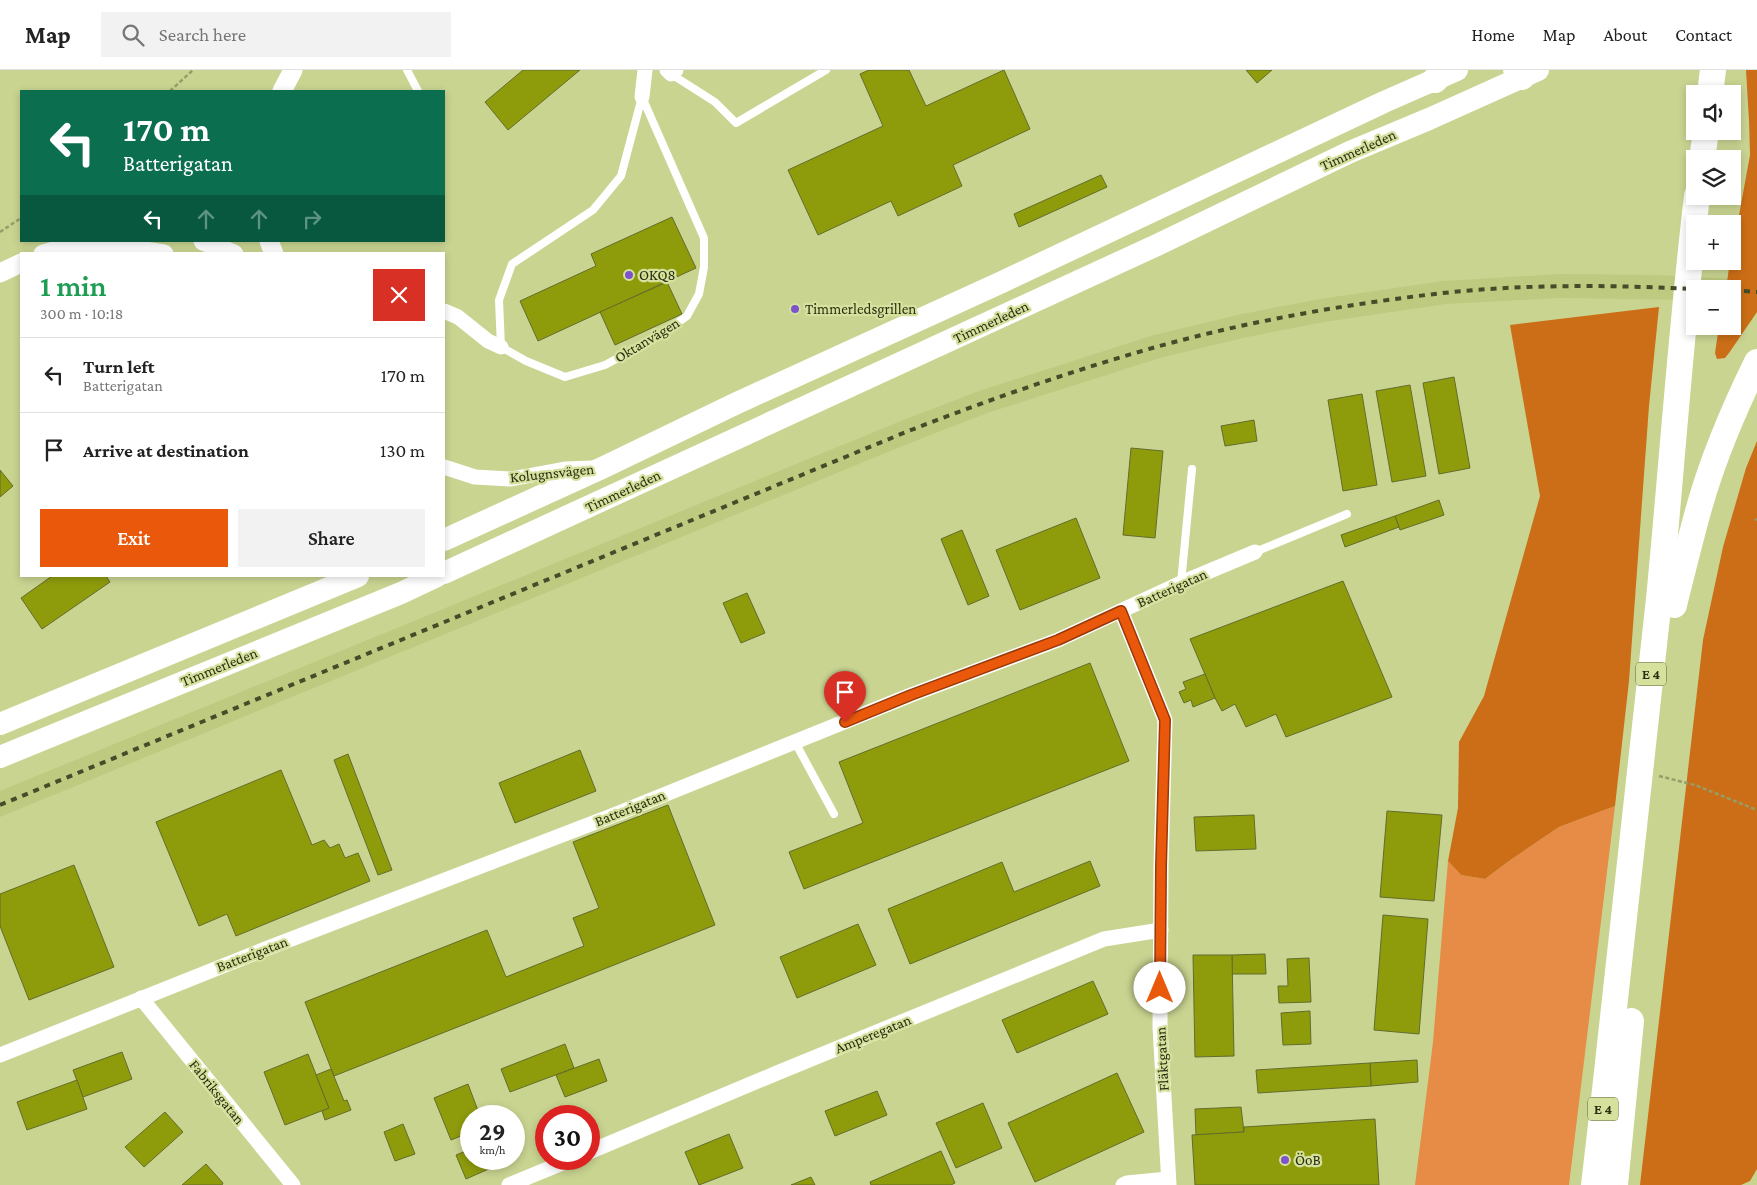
<!DOCTYPE html>
<meta charset="utf-8">
<style>
:root{--surface:#fff;--page:#f2f2f2;--text:#222;--muted:#767676;--line:#e0e0e0;--accent:#ea580c}
body{margin:0;font-family:"Crimson Pro",serif;background:var(--page);color:var(--text);height:100vh;display:flex;flex-direction:column;font-size:19px;white-space:nowrap}
*{box-sizing:border-box;margin:0}
p{font-size:16px;color:var(--muted)}
.icon{flex:none;width:28px;height:28px;fill:none;stroke:currentColor;stroke-width:2;stroke-linecap:round;stroke-linejoin:round}
.map{position:relative;flex:1;overflow:hidden}
.side{position:absolute;left:20px;top:182px;width:425px;height:325px;display:flex;flex-direction:column;background:var(--surface);border-radius:0px;box-shadow:0 2px 8px #0003}
.side>*{flex:none}
.guide{position:absolute;left:20px;top:20px;width:425px;height:152px;border-radius:0px;box-shadow:0 2px 8px #0003;background:#0b6e4f;color:#fff;overflow:hidden}
.controls{position:absolute;left:1686px;top:15px;display:grid;gap:10px}
.controls a{display:grid;place-items:center;width:55px;height:55px;border-radius:0px;background:var(--surface);box-shadow:0 2px 8px #0003;font-size:25px}
.speed{position:absolute;left:460px;top:1035px;display:flex;gap:10px;font-size:25px;font-weight:700;text-align:center}
.speed>*{display:grid;place-content:center;width:65px;height:65px;border-radius:50%;background:var(--surface);box-shadow:0 2px 8px #0003;line-height:1}
.speed small{font-size:12px;font-weight:400}
.speed .limit{border:8px solid #d22;background:#fff;color:#111}
.pin{position:absolute;display:grid;place-items:center;width:42px;height:42px;color:#fff;margin:-51px -21px;border-radius:50% 50% 50% 0;rotate:-45deg;box-shadow:0 0 5px #0007}
.pin .icon{rotate:45deg}
.me{position:absolute;width:55px;margin:-28px;rotate:0deg;stroke-linejoin:round;filter:drop-shadow(0 0 4px #0008)}
.turn{display:flex;align-items:center;gap:18px;height:105px;padding:0 20px;font-size:22px}
.turn .icon{width:65px;height:65px;stroke-width:2.5}
.turn b{display:block;font-size:35px;line-height:42px}
.lanes{display:flex;align-items:center;height:48px;padding:0 20px;background:#0003;justify-content:center;gap:25px;direction:ltr}
.lanes .off{opacity:.35}
.round{display:grid;place-items:center;flex:none;width:52px;height:52px;border-radius:0px;background:var(--page)}
.headline{display:flex;align-items:center;justify-content:space-between;height:85px;padding:0 20px}
h1{font-size:30px;font-weight:600;line-height:38px;color:#1e9e55}
.action{display:flex;gap:10px;margin-top:auto;padding:10px 20px}
.action a{flex:1;height:58px;border-radius:0px;background:var(--accent);color:#fff;font-size:20px;font-weight:600;line-height:58px;text-align:center}
.action a+a{background:var(--page);color:var(--text)}
ul{padding:0;list-style:none}
li{display:flex;align-items:center;gap:15px;height:75px;padding:0 20px;border-top:1px solid var(--line)}
li div{flex:1}
li b{display:block;font-size:19px}
li em{font-style:normal}
header{display:flex;align-items:center;gap:30px;box-sizing:border-box;height:70px;padding:0 25px;background:var(--surface);border-bottom:1px solid var(--line)}
header strong{font-size:24px}
nav{display:flex;gap:28px;margin-inline-start:auto;font-size:18px}
.search{width:350px;height:45px;background:var(--page);display:flex;align-items:center;gap:12px;box-sizing:border-box;padding:0 18px;border-radius:0px;color:var(--muted);font-size:19px}
.map>svg:first-child{display:block}
</style>
<header>
<strong>Map</strong>
<div class="search"><svg class="icon" aria-label="search" viewBox="0 0 24 24"><circle cx="10" cy="10" r="6"/><path d="M15 15l6 6"/></svg>Search here</div>
<nav><a>Home</a><a>Map</a><a>About</a><a>Contact</a></nav>
</header>
<div class="map">
<svg width="1757" height="1115" viewBox="0 0 1757 1115">
<rect width="100%" height="100%" fill="#c9d491"/>
<polygon fill="#beca7f" points="1561,204 1658,205 1757,210 1732,219 1695,219 1695,230 1561,228 1446,234 1324,252 1247,267 1160,288 987,343 910,373 0,747 0,721 901,351 979,321 1154,265 1242,244 1320,229 1443,211"/>
<polygon fill="#e68c47" points="1615,736 1569,1115 1415,1115 1433,972 1448,791 1461,805 1485,809 1509,791 1559,757"/>
<g fill="#cc6e17">
<polygon points="1746,0 1757,0 1757,242 1729,283 1725,288 1717,289 1715,283 1719,256 1732,256 1732,219 1726,219 1730,191 1732,191 1733,178 1750,85 1749,51"/>
<polygon points="1659,237 1649,336 1629,611 1615,736 1559,757 1509,791 1485,809 1461,805 1448,791 1458,738 1459,672 1484,626 1540,426 1510,255"/>
<polygon points="1757,371 1757,1099 1750,1111 1741,1115 1640,1115 1703,570 1723,477 1746,398"/>
</g>
<g fill="#8e9c0c" stroke="#636c2b">
<polygon points="523,0 580,0 508,60 485,32"/>
<polygon points="869,0 909,0 926,36 1004,0 1030,59 953,95 962,116 898,146 891,131 818,165 788,100 883,56 860,4"/>
<polygon points="1246,0 1272,0 1257,13"/>
<polygon points="1101,105 1107,117 1019,157 1014,144"/>
<polygon points="672,147 696,198 538,271 520,231 596,196 591,184"/>
<polygon points="667,212 682,244 615,275 600,242"/>
<polygon points="1454,307 1470,398 1439,404 1423,313"/>
<polygon points="1410,315 1426,406 1392,412 1376,321"/>
<polygon points="1362,324 1377,415 1343,421 1328,330"/>
<polygon points="1254,350 1257,371 1225,376 1221,356"/>
<polygon points="1131,378 1163,381 1155,468 1123,465"/>
<polygon points="0,400 13,416 0,427"/>
<polygon points="1439,430 1444,445 1400,460 1395,446"/>
<polygon points="1395,446 1399,457 1345,477 1341,465"/>
<polygon points="1076,448 1100,508 1020,540 996,480"/>
<polygon points="962,460 989,526 968,535 941,469"/>
<polygon points="52,506 106,506 110,512 42,559 21,528"/>
<polygon points="1343,511 1392,627 1286,667 1276,644 1246,657 1235,634 1222,641 1215,628 1190,569"/>
<polygon points="747,523 765,563 741,573 723,533"/>
<polygon points="1090,593 1129,691 804,819 789,782 863,753 839,692"/>
<polygon points="1205,604 1215,628 1193,637 1191,630 1184,633 1179,622 1186,619 1183,612"/>
<polygon points="580,680 596,721 515,753 499,713"/>
<polygon points="348,684 392,800 378,805 334,690"/>
<polygon points="281,700 312,775 324,770 330,778 339,774 345,788 358,783 370,811 236,866 227,844 199,856 156,752"/>
<polygon points="668,735 715,855 334,1006 305,932 487,860 506,907 584,876 573,848 599,838 573,772"/>
<polygon points="1387,741 1442,745 1434,831 1380,827"/>
<polygon points="1254,745 1256,779 1196,781 1194,747"/>
<polygon points="1090,791 1100,816 910,894 888,839 1002,792 1014,822"/>
<polygon points="74,795 114,897 29,930 0,856 0,824"/>
<polygon points="1383,845 1428,849 1419,964 1374,960"/>
<polygon points="858,854 876,895 797,928 780,887"/>
<polygon points="1265,884 1266,904 1232,904 1232,885"/>
<polygon points="1193,885 1232,885 1234,986 1195,987"/>
<polygon points="1309,888 1311,932 1279,933 1278,916 1288,916 1287,889"/>
<polygon points="1093,911 1108,944 1017,983 1002,950"/>
<polygon points="1310,941 1311,974 1283,975 1281,943"/>
<polygon points="565,974 574,998 510,1022 501,999"/>
<polygon points="122,982 132,1009 83,1027 73,1000"/>
<polygon points="308,984 329,1038 285,1055 264,1002"/>
<polygon points="599,989 607,1011 565,1027 556,1005"/>
<polygon points="1417,990 1418,1012 1371,1016 1370,993"/>
<polygon points="1370,993 1371,1016 1258,1023 1256,1000"/>
<polygon points="331,999 344,1031 347,1030 351,1040 325,1050 322,1041 329,1038 316,1005"/>
<polygon points="1117,1003 1144,1062 1035,1112 1008,1053"/>
<polygon points="77,1010 87,1039 27,1060 17,1032"/>
<polygon points="468,1014 480,1046 471,1046 471,1062 451,1070 434,1028"/>
<polygon points="877,1021 887,1045 835,1066 825,1041"/>
<polygon points="983,1033 1002,1078 956,1098 936,1053"/>
<polygon points="1241,1037 1244,1062 1196,1065 1195,1039"/>
<polygon points="165,1042 183,1062 144,1097 125,1077"/>
<polygon points="1375,1049 1379,1115 1195,1115 1192,1065 1244,1062 1244,1057"/>
<polygon points="403,1054 415,1084 395,1091 384,1062"/>
<polygon points="729,1064 743,1098 699,1115 685,1082"/>
<polygon points="471,1079 471,1089 497,1089 500,1094 466,1109 456,1085"/>
<polygon points="941,1081 955,1113 951,1115 871,1115 870,1112"/>
<polygon points="206,1094 223,1113 222,1115 182,1115"/>
<polygon points="811,1107 815,1115 791,1115"/>
</g>
<g fill="none" stroke-linecap="round" stroke-linejoin="round">
<g stroke="#959e68" stroke-width="2.5" stroke-dasharray="4 2.5" stroke-linecap="butt">
<polyline points="170,21 193,0"/>
<polyline points="0,162 21,148"/>
<polyline points="1755,450 1757,449"/>
<polyline points="1659,706 1695,715 1757,740"/>
</g>
<g stroke="#fff" stroke-width="8">
<polyline points="407,0 418,21"/>
<polyline points="671,4 715,32 736,53 826,0"/>
<polygon points="642,27 704,168 704,197 699,224 687,246 659,266 605,295 565,307 526,291 501,277 499,230 512,194 593,140 621,106"/>
<polyline points="1255,482 1347,444"/>
<polyline points="1181,513 1192,399"/>
<polyline points="795,672 834,744"/>
</g>
<g stroke="#fff" stroke-width="15">
<polyline points="667,0 671,4 676,0"/>
<polyline points="642,27 645,0"/>
<polyline points="444,241 458,247 488,271 501,277"/>
<polyline points="444,397 475,407 511,409 565,399 593,398"/>
<polyline points="1121,541 1165,650 1161,797 1160,957 1169,1115"/>
<polyline points="141,928 293,1115"/>
<polyline points="0,985 268,878 614,745 911,625 1058,570 1181,513 1255,482"/>
<polyline points="589,1082 777,1003 1104,869 1161,860"/>
<polyline points="509,1115 572,1089"/>
<polyline points="1123,1115 1127,1113 1168,1109"/>
</g>
<g stroke="#fff" stroke-width="19">
<polyline points="282,21 293,0"/>
<polyline points="203,171 234,184"/>
<polyline points="269,171 274,184"/>
<polyline points="65,177 120,177 164,184"/>
<polyline points="43,184 76,174"/>
<polyline points="0,203 21,193"/>
</g>
<g stroke="#fff" stroke-width="22">
<polyline points="444,470 602,398 737,333 1002,212 1384,32 1457,0"/>
<polyline points="444,503 1157,175 1350,82 1429,49 1538,0"/>
<polyline points="0,654 358,506"/>
<polyline points="0,687 401,523 437,506"/>
</g>
<g stroke="#fff" stroke-width="26">
<polyline points="1516,0 1522,7"/>
<polyline points="1435,10 1444,0"/>
<polyline points="1710,24 1713,0"/>
<polyline points="1702,89 1706,61"/>
<path d="M1674,535C1682,503 1690,470 1699,438C1713,388 1734,339 1757,292"/>
<path d="M1594,1115C1617,920 1639,725 1659,529C1672,395 1681,260 1697,126"/>
<polyline points="1615,1115 1631,951"/>
</g>
<g stroke="#464b29" stroke-width="4" stroke-dasharray="6 6" stroke-linecap="butt">
<polyline points="1732,220 1757,222"/>
<path d="M0,735L906,362C988,330 1071,301 1156,277C1249,251 1347,234 1443,223C1526,214 1612,215 1695,219"/>
</g>
</g>
<g fill="none" stroke-linecap="round" stroke-linejoin="round">
<defs>
<polyline id="route" points="845,652 911,625 1058,570 1121,541 1165,650 1161,797 1160,918"/>
</defs>
<use href="#route" stroke="#983908" stroke-width="12"/>
<use href="#route" stroke="#ea580c" stroke-width="9"/>
</g>
<g fill="#7d53cc" stroke="#d6e19d" stroke-width="2">
<circle cx="629" cy="205" r="5"/>
<circle cx="795" cy="239" r="5"/>
<circle cx="1285" cy="1090" r="5"/>
</g>
<g text-anchor="middle" dominant-baseline="central" stroke-width="4.5" stroke-linejoin="round" paint-order="stroke">
<g fill="#d6e19d" stroke="#5d633c" stroke-width="1">
<rect x="1636" y="592.5" width="30" height="23" rx="4"/>
<rect x="1588" y="1027.5" width="30" height="23" rx="4"/>
</g>
<g font-size="14" font-weight="bold" fill="#292d12">
<text x="1651" y="604">E 4</text>
<text x="1603" y="1039">E 4</text>
</g>
<g font-size="15" fill="#292d12" stroke="#d6e19d">
<text transform="translate(1358 80) rotate(-24)">Timmerleden</text>
<text transform="translate(991 252) rotate(-25)">Timmerleden</text>
<text transform="translate(647 270) rotate(-31)">Oktanvägen</text>
<text transform="translate(552 403) rotate(-6)">Kolugnsvägen</text>
<text transform="translate(623 421) rotate(-25)">Timmerleden</text>
<text transform="translate(1172 518) rotate(-24)">Batterigatan</text>
<text transform="translate(219 597) rotate(-22)">Timmerleden</text>
<text transform="translate(630 738) rotate(-22)">Batterigatan</text>
<text transform="translate(252 884) rotate(-21)">Batterigatan</text>
<text transform="translate(873 964) rotate(-22)">Amperegatan</text>
<text transform="translate(1162 989) rotate(-93)">Fläktgatan</text>
<text transform="translate(217 1022) rotate(51)">Fabriksgatan</text>
</g>
<g font-size="15" fill="#292d12" stroke="#d6e19d" text-anchor="start">
<text x="639" y="205">OKQ8</text>
<text x="805" y="239">Timmerledsgrillen</text>
<text x="1295" y="1090">ÖoB</text>
</g>
</g>
</svg>
<div class="controls">
<a><svg class="icon" aria-label="sound" viewBox="0 0 24 24"><path d="M4 9h4l5-4v14l-5-4H4zM17 9q2 3 0 6"/></svg></a>
<a><svg class="icon" aria-label="layers" viewBox="0 0 24 24"><path d="M12 4l9 5-9 5-9-5zM3 14l9 5 9-5"/></svg></a>
<a>+</a>
<a>−</a>
</div>
<div class="speed"><div>29<small>km/h</small></div><div class="limit">30</div></div>
<div class="pin" style="left:845px;top:652px;background:#d93025"><svg class="icon" aria-label="arrive" viewBox="0 0 24 24"><path d="M6 21V4h12l-3 4 3 4H6"/></svg></div>
<svg class="me" style="left:1160px;top:918px" viewBox="-20 -20 40 40"><circle r="19" fill="#fff"/><path d="M0-13L10 11 0 6-10 11z" fill="#ea580c"/></svg>
<div class="guide">
<div class="turn"><svg class="icon" aria-label="left" viewBox="0 0 24 24"><path d="M17 20v-9H6M10 6l-5 5 5 5"/></svg><div><b>170 m</b>Batterigatan</div></div>
<div class="lanes"><svg class="icon" aria-label="left" viewBox="0 0 24 24"><path d="M17 20v-9H6M10 6l-5 5 5 5"/></svg><svg class="icon off" aria-label="ahead" viewBox="0 0 24 24"><path d="M12 20V5M6 11l6-6 6 6"/></svg><svg class="icon off" aria-label="ahead" viewBox="0 0 24 24"><path d="M12 20V5M6 11l6-6 6 6"/></svg><svg class="icon off" aria-label="right" viewBox="0 0 24 24"><path d="M7 20v-9h11M14 6l5 5-5 5"/></svg></div>
</div>
<section class="side">
<div class="headline"><div><h1>1 min</h1><p>300 m · 10:18</p></div><a class="round" style="background:#d93025;color:#fff"><svg class="icon" aria-label="close" viewBox="0 0 24 24"><path d="M6 6l12 12M18 6L6 18"/></svg></a></div>
<ul>
<li><svg class="icon" aria-label="left" viewBox="0 0 24 24"><path d="M17 20v-9H6M10 6l-5 5 5 5"/></svg><div><b>Turn left</b><p>Batterigatan</p></div><em>170 m</em></li>
<li><svg class="icon" aria-label="arrive" viewBox="0 0 24 24"><path d="M6 21V4h12l-3 4 3 4H6"/></svg><div><b>Arrive at destination</b></div><em>130 m</em></li>
</ul>
<div class="action"><a>Exit</a><a>Share</a></div>
</section>
</div>
